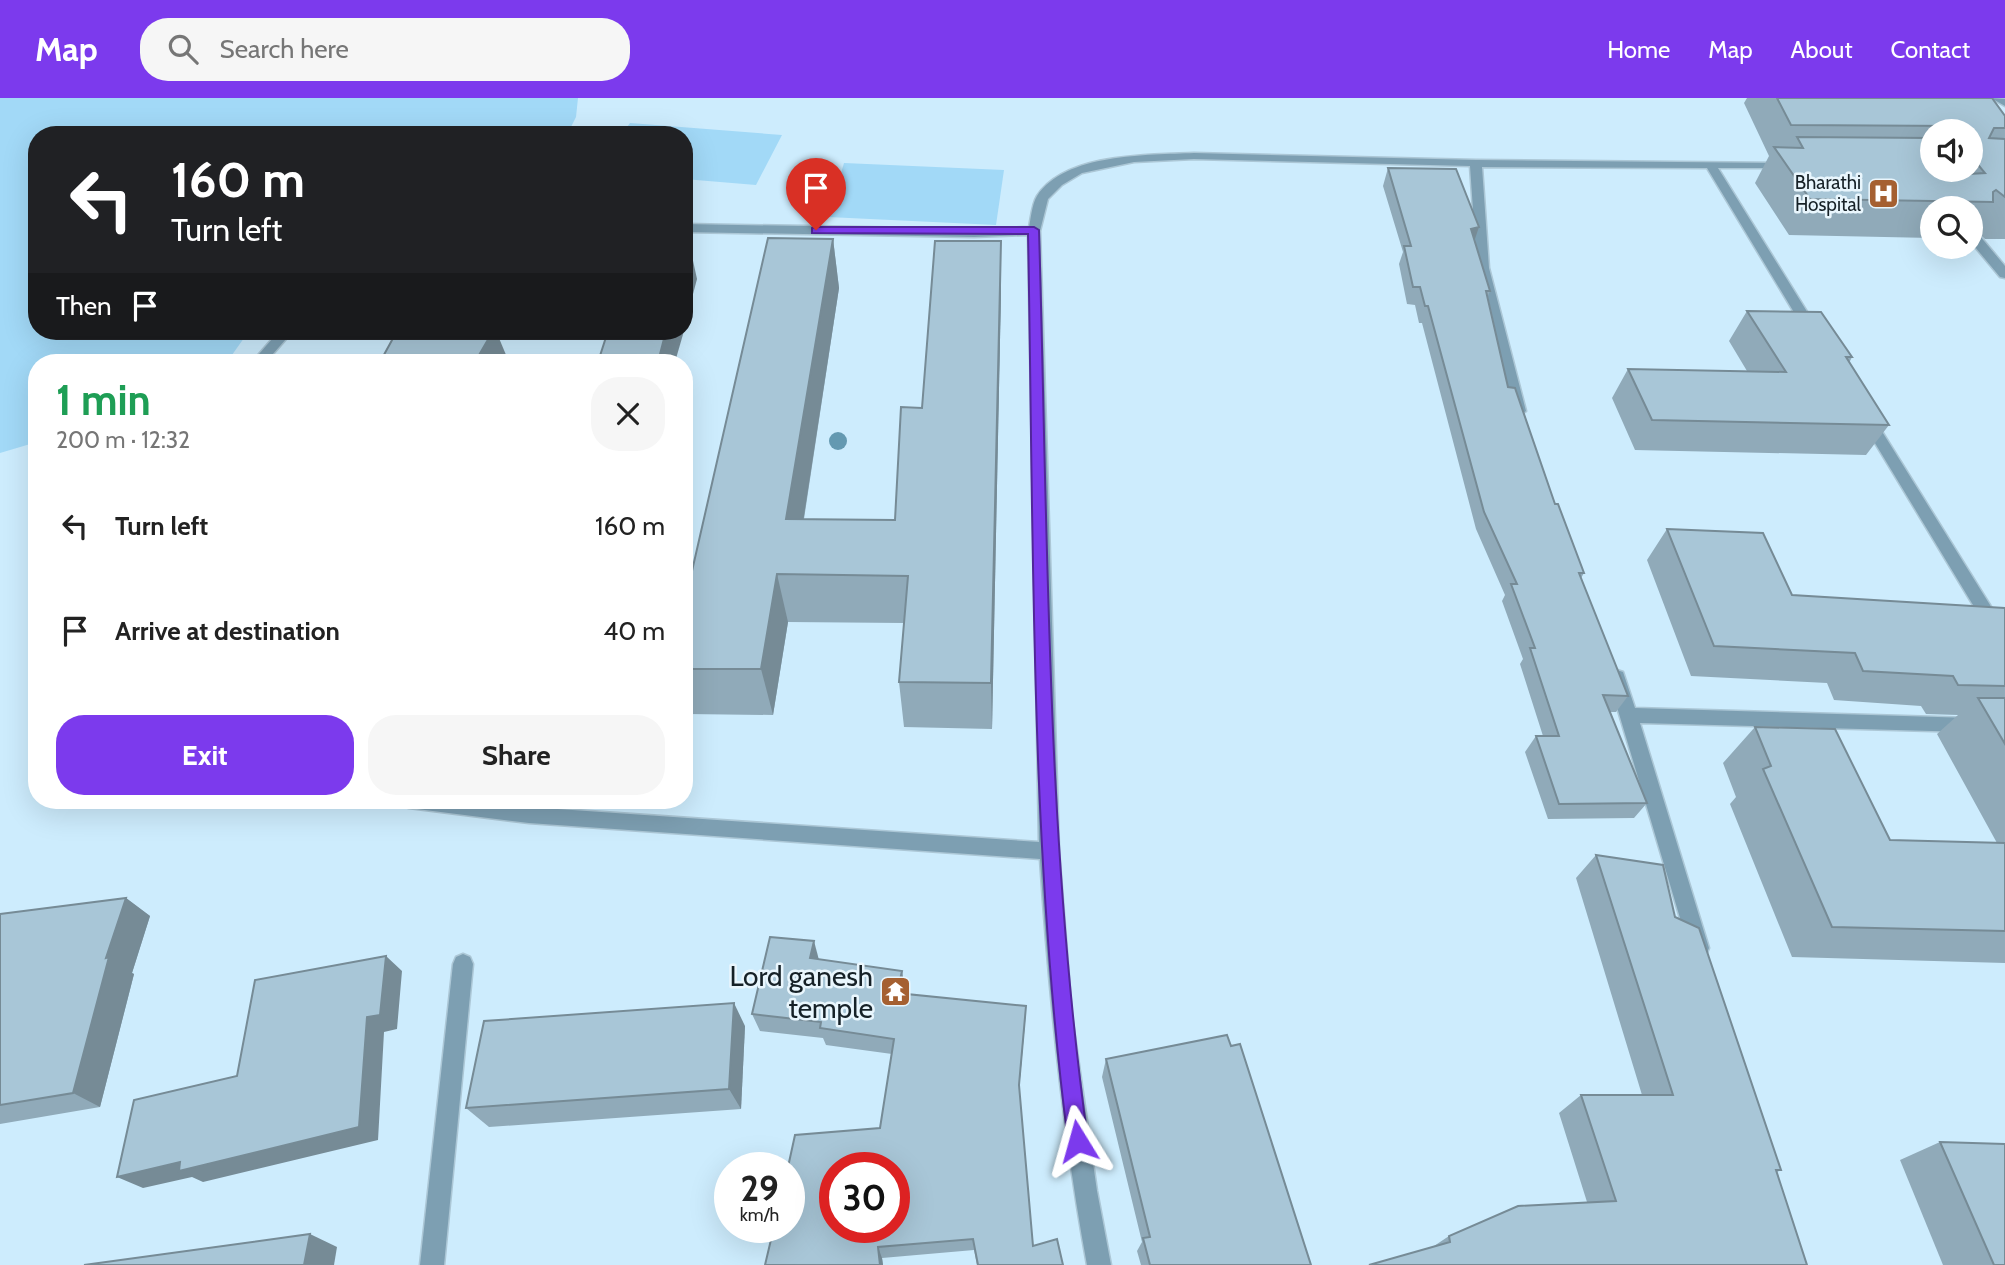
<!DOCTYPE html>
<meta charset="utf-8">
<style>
:root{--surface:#fff;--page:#f6f6f6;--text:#222;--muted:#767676;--accent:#7c3aed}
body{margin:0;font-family:Cabin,sans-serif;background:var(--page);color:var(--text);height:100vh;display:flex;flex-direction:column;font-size:26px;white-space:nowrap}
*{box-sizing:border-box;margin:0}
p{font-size:23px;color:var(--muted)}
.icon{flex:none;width:38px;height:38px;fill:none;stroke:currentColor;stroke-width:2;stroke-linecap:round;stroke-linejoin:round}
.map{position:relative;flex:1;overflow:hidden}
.details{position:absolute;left:28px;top:256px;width:665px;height:455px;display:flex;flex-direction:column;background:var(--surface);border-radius:28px;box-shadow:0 7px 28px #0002}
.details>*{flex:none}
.guide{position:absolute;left:28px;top:28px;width:665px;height:214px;border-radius:28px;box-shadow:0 7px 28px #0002;background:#202124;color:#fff;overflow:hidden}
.buttons{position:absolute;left:1920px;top:21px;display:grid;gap:14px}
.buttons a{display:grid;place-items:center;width:63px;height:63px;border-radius:50%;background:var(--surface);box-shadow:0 7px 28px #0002;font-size:35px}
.speed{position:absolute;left:714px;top:1054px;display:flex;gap:14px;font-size:35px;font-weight:700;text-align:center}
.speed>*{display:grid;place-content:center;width:91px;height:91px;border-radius:50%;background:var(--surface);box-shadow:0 7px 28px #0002;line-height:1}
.speed small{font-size:18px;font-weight:400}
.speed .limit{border:10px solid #d22;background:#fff;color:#111}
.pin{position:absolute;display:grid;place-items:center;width:60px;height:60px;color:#fff;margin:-72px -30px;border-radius:50% 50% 50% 0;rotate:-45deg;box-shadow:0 0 7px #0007}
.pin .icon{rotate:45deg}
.me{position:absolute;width:77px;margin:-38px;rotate:352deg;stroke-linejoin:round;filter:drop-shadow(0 0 5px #0008)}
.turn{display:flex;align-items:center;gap:24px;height:147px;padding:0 28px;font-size:32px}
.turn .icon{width:91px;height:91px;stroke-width:2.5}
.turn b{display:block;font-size:49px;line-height:60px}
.then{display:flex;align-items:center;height:66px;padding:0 28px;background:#0003;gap:14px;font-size:26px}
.round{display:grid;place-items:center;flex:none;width:74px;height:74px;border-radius:28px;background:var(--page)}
.overview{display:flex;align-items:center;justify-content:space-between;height:119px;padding:0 28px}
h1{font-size:42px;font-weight:700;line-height:52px;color:#1e9e55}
.primary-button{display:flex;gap:14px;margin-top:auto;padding:14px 28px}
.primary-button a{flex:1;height:80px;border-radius:28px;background:var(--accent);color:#fff;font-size:28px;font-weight:700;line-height:80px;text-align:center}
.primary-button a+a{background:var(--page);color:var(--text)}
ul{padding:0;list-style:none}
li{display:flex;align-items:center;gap:21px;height:105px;padding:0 28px}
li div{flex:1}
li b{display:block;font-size:26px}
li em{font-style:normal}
header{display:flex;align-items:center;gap:42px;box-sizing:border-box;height:98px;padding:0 35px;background:var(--accent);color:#fff}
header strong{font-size:33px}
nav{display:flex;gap:38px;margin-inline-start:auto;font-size:24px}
.search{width:490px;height:63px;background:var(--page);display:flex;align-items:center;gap:18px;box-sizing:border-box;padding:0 24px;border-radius:28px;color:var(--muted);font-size:26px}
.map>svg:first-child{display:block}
</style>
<header>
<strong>Map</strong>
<div class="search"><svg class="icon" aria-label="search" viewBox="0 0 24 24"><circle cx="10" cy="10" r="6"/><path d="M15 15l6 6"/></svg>Search here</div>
<nav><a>Home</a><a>Map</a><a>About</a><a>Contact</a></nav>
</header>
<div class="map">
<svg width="2005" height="1167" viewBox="0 0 2005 1167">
<rect width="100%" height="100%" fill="#cdecfd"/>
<g fill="#a2d9f7">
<polygon points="0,0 578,0 576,19 567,37 37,37 37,233 249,233 227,264 37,264 37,344 0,355"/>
<polygon points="630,25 782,37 756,87 684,81 684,37 621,37"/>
<polygon points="844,65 1004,72 996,127 828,119"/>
</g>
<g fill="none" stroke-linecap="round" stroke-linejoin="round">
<defs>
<g id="minor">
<polygon points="1991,0 2005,1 2005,8"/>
<path d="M1194,55L1476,62L1793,65V69L1789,70H1718L1819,233L1817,236H1807L1707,70L1482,69L1489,170L1526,313L1519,318L1512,313L1477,170L1470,68L1194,61L1134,64L1082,75L1062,87L1048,101L1040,133L1059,753L1072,918L1097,1093L1111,1167H1087C1062,1031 1049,899 1040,761L529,725L409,710L402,708L400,702H472L529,709L1039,744L1028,137L974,139L684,134V126L974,131L1029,129C1031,120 1032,106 1037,98C1065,55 1148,57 1194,55Z"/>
<polygon points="1970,130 1974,131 2005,168 2005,180 2000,179 1970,143"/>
<polygon points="279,233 293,233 266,264 252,264"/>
<polygon points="1868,317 1873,319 2005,531 2005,552 1999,550 1861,322"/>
<polygon points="1617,572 1623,574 1635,610 2005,621 2005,635 1640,625 1709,850 1706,857 1699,860 1692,857 1689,850 1608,579 1611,574"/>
<polygon points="463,856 470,859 473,866 444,1167 420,1167 453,866 456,859"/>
</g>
</defs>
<use href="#minor" stroke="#acc7d6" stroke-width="3"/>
<use href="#minor" fill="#7d9fb2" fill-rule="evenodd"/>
</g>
<circle fill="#6499b1" cx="838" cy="343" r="9"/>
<g fill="#90aab9" fill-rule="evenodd">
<path d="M1747,0H1992L2005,18V141H1985L1974,131L1970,136V110H1932V140L1789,137L1755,85L1769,58L1744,5ZM1932,33H1970V72H1932Z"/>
<polygon points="1388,70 1479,129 1474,142 1490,193 1488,198 1508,289 1555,406 1584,475 1581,480 1628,598 1616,614 1609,614 1647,705 1634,720 1548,721 1525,654 1536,638 1543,638 1520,566 1523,561 1502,503 1505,497 1476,431 1422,225 1419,225 1415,207 1407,206 1399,166 1403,154 1383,88"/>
<polygon points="833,141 839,190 804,421 895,422 922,310 1001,143 1001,193 992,631 904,629 899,584 904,525 788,524 773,617 687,616 684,609 684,508"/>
<polygon points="1747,213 1852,259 1849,265 1889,327 1866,357 1635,352 1612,300 1628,271 1747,273 1729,243"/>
<polygon points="1667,431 1792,497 2005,510 2005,865 1792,859 1730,706 1736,699 1723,665 1755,629 1890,742 1997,745 1937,636 1958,617 1926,616 1921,608 1834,602 1827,585 1691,578 1647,462"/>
<polygon points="1596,757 1675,819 1781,1072 1777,1074 1434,1148 1449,1138 1587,1104 1559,1015 1581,997 1642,997 1576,780"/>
<polygon points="126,800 150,818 132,875 134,876 100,1009 0,1026 0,816"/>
<polygon points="819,861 905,891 904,896 1026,908 1019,992 1033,1148 1063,1167 977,1167 974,1152 882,1160 883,1167 765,1167 880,1030 892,956 826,947 823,940 760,933 752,916"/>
<polygon points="745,928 741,1011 489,1029 466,1010"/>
<polygon points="1106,961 1311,1167 1141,1167 1137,1153 1142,1144 1102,979"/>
<polygon points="1940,1044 2005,1167 1943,1167 1900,1062"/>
</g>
<g fill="#768b96">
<polygon points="1479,129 1473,147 1471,131"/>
<polygon points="833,141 839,190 796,470 786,421"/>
<polygon points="1001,143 1001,193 992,631 991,585"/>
<polygon points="690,149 697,181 684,230 684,169"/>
<polygon points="493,233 496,233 509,264 475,264"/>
<polygon points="666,233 684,233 675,264 658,264"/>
<polygon points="777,476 788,524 773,617 761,571"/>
<polygon points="126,800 150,818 132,875 134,876 100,1009 73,995 106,860"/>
<polygon points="814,843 819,862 810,860"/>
<polygon points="386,858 402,873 397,931 384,934 378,1042 203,1084 192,1079 143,1090 117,1079 180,1064 367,919"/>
<polygon points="902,873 905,891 900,913 897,895"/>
<polygon points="734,905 745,928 741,1011 729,991"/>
<polygon points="1026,908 1025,925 1018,1003 1019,987"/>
<polygon points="310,1136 337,1149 334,1167 304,1167"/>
<polygon points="878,1149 882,1160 883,1167 880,1167"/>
</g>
<g fill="#a8c6d7" stroke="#768b96" stroke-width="2" fill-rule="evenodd">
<polygon points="1777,0 1992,0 2005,18 2005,30 1994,30 1989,40 2005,41 2005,99 1996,92 1993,94 1993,104 1810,101 1774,49 1803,50 1797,39 1932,40 1932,72 1964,72 1968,76 1985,75 1970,57 1970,33 1960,33 1955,28 1791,27"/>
<polygon points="1388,70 1456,71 1479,129 1471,131 1490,193 1486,193 1508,289 1515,290 1555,406 1558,406 1584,475 1579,475 1628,598 1603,597 1647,705 1559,706 1536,638 1559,638 1530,550 1535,550 1511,486 1517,486 1484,414 1428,208 1425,208 1420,189 1413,189 1404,148 1411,148"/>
<polygon points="768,140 833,141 786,421 895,422 901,309 922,310 935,143 1001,143 991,585 899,584 908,478 777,476 761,571 684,571 684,508"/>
<polygon points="684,149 690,149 684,169"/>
<polygon points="1747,213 1821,214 1852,259 1846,259 1889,327 1652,322 1628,271 1786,274"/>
<polygon points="397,233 493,233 475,264 380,264"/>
<polygon points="608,233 666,233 658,264 598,264"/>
<polygon points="1667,431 1763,435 1792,497 2005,510 2005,588 1958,587 1953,578 1863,573 1855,555 1714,548"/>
<polygon points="1978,600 2005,600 2005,646"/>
<polygon points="1755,629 1835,631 1890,742 2005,745 2005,833 1832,829 1763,671 1771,668"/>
<polygon points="1596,757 1663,767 1675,819 1699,830 1781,1072 1776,1072 1807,1167 1369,1167 1450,1144 1449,1138 1518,1108 1616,1103 1581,997 1673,997"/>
<polygon points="126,800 106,860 109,859 73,995 0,1007 0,816"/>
<path d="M770,839L814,843L810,860L902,873L897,895L1026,908L1019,987L1033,1148L1057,1141L1063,1167H978L973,1141L878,1149L880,1167H765L774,1129H789V1069H788L795,1037L880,1030L894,941L820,930L821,924L752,916ZM835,1069H894V1129H835Z"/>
<polygon points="386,858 380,917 367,919 359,1029 179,1073 180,1064 117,1079 134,1002 237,978 255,882"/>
<polygon points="734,905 729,991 466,1010 484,923"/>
<polygon points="1227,937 1231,948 1240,946 1311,1167 1150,1167 1143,1140 1150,1139 1106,961"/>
<polygon points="1940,1044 2005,1046 2005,1167 1994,1167"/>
<polygon points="310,1136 304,1167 84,1167"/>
</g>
<path fill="#7c3aed" stroke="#51269a" stroke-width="2" d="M816,129H1034L1039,132C1048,436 1046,742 1088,1043L1085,1050L1078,1053L1071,1050L1068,1043C1029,743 1034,438 1028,136L812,135V130Z"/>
<defs>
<symbol id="hospital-square" viewBox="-11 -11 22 22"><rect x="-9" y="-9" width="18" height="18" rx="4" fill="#a56031" stroke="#e9f6fd"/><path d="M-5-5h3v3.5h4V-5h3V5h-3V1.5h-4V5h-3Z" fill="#fff"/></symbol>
<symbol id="temple-square" viewBox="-11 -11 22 22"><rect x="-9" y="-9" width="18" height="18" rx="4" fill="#a56031" stroke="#e9f6fd"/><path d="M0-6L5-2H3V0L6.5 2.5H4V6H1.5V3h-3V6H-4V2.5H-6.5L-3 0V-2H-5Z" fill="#fff"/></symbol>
</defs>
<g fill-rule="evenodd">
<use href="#hospital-square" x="1866" y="78" width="35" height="35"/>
<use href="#temple-square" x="878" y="876" width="35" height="35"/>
</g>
<g text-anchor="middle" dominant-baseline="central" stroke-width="5" stroke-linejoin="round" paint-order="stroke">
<g font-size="19" fill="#162127" stroke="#e9f6fd" text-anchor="end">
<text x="1861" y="84">Bharathi<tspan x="1861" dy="22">Hospital</tspan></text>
</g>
<g font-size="28" fill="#162127" stroke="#e9f6fd" text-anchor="end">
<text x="873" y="878">Lord ganesh<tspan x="873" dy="32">temple</tspan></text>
</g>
</g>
</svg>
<div class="buttons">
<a><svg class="icon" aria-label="sound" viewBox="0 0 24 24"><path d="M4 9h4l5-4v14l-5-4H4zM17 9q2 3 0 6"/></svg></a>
<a><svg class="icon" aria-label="search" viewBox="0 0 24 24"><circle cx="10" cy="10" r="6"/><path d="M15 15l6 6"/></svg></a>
</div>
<div class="speed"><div>29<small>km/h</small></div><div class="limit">30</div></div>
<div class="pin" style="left:816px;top:132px;background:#d93025"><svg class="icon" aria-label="arrive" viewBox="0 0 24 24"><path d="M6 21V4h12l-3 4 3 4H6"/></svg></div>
<svg class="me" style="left:1078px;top:1043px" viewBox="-20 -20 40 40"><path d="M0-17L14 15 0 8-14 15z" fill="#7c3aed" stroke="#fff" stroke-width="4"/></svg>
<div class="guide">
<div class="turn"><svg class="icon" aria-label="left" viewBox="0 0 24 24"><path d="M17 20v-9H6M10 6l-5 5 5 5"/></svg><div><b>160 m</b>Turn left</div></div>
<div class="then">Then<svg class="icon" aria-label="arrive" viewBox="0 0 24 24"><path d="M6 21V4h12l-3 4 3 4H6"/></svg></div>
</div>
<section class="details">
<div class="overview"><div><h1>1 min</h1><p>200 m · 12:32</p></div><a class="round"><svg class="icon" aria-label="close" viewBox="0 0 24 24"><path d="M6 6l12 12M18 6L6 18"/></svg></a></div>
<ul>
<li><svg class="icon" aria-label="left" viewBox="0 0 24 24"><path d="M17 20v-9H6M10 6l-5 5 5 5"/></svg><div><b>Turn left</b></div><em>160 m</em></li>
<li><svg class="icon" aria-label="arrive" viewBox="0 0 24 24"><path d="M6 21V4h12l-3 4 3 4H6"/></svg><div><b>Arrive at destination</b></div><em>40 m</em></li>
</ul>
<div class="primary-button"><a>Exit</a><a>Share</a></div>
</section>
</div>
